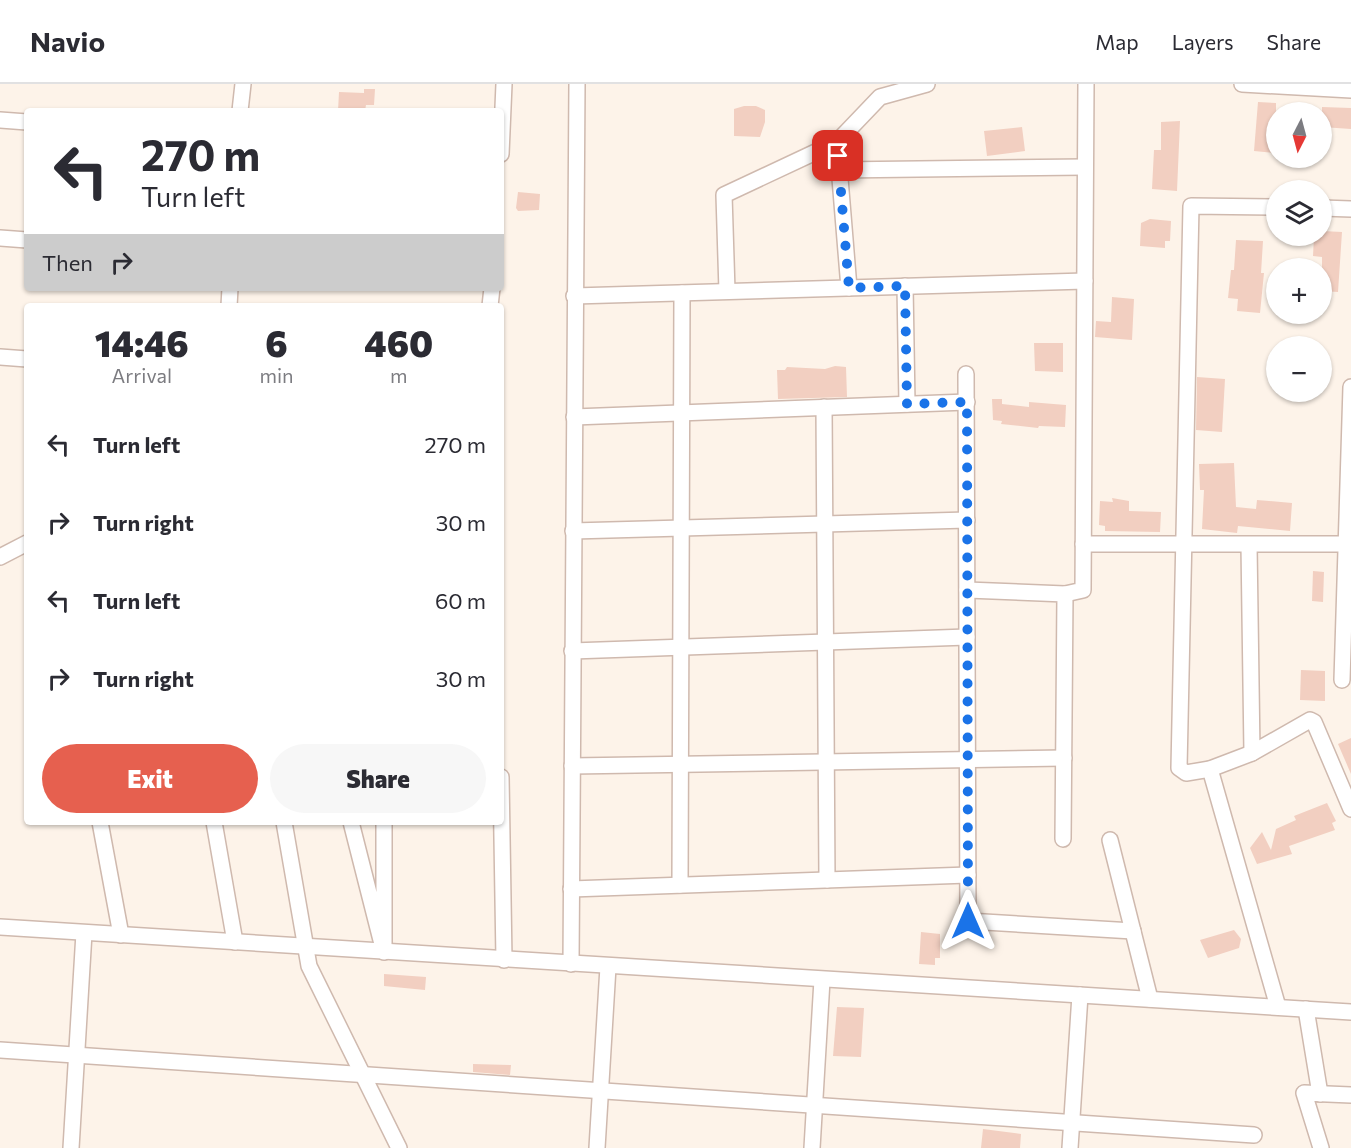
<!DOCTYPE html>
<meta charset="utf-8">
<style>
:root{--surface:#fff;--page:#f7f7f7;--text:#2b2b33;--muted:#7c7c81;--line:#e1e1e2;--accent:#e6604f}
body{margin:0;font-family:Commissioner,sans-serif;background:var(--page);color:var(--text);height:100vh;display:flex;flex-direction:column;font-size:22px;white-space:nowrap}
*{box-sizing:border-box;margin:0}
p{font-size:20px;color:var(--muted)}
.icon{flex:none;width:33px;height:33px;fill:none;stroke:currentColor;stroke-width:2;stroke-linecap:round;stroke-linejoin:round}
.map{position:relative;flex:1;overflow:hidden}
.panel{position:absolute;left:24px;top:219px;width:480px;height:522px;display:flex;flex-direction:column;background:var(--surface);border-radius:6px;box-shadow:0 2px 4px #0004}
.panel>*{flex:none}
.top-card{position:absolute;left:24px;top:24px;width:480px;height:183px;border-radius:6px;box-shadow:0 2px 4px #0004;background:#fff;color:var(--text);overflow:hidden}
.needle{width:39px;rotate:186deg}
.tools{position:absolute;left:1266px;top:18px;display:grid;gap:12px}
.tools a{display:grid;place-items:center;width:66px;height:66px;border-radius:50%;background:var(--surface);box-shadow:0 2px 4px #0004;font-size:30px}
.pin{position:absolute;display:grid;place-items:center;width:51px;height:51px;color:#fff;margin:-26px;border-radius:12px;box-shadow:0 3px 9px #0006}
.me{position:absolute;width:66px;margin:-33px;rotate:0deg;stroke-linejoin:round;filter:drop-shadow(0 0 4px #0008)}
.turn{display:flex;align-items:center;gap:21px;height:126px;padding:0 18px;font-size:27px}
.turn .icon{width:78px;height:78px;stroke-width:2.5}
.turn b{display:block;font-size:42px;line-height:51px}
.then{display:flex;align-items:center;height:57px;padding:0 18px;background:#0003;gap:12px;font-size:22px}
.eta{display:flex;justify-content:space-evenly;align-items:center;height:102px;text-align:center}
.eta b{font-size:36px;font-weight:800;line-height:42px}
.button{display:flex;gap:12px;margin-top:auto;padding:12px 18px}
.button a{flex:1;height:69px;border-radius:36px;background:var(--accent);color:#fff;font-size:24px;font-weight:800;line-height:69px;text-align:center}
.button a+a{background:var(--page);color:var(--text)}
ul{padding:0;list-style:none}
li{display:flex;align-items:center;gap:18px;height:78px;padding:0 18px}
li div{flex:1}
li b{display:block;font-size:22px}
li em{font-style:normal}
header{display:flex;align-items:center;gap:36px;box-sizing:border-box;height:84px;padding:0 30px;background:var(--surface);border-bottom:2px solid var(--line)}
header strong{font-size:28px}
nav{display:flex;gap:33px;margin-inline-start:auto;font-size:21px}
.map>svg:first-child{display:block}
</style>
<header>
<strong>Navio</strong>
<nav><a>Map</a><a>Layers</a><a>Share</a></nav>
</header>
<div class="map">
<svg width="1351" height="1064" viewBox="0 0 1351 1064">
<rect width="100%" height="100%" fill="#fdf3e9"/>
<g fill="#f2cfc1">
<polygon points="364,5 375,5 374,21 366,21 365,27 338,27 339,8 364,9"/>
<polygon points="1258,18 1276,19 1276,69 1254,67"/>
<polygon points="744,22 756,22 765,26 765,38 760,53 734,52 734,25"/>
<polygon points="1322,23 1351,24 1351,45 1322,43"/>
<polygon points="1180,37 1177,107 1152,105 1154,66 1161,66 1161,38"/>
<polygon points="1022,43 1025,67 987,72 984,47"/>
<polygon points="518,108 540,110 539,126 518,127 516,124"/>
<polygon points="1150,135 1171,137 1170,157 1165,157 1165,164 1140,162 1141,139"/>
<polygon points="1322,147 1342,148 1338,208 1322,207 1322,173 1313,172 1314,152 1322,152"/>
<polygon points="1236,156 1263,157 1261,189 1264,189 1260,229 1237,227 1238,215 1228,214 1231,186 1234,186"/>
<polygon points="1112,213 1134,215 1132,256 1095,253 1096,237 1111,238"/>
<polygon points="1034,259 1063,259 1063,288 1035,287"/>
<polygon points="835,282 846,283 847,313 778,315 777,286 785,286 787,283 825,285"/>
<polygon points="1197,293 1225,295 1222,348 1196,346"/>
<polygon points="992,315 1002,315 1002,320 1029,323 1029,318 1066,321 1065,343 1039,342 1038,344 1001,340 1002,337 993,336"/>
<polygon points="1234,379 1236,423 1256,425 1257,416 1292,419 1290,447 1238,442 1237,449 1202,445 1204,406 1200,406 1199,380"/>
<polygon points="1112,414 1129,417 1129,427 1161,428 1160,448 1105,447 1105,442 1099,441 1100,417 1113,418"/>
<polygon points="1313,487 1324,488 1323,518 1312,517"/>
<polygon points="1301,586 1325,587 1325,617 1300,616"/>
<polygon points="1351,654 1351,690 1338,660"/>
<polygon points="1327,719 1336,737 1332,739 1335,746 1289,762 1292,770 1257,780 1250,764 1262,748 1271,766 1276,745 1296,736 1294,732"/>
<polygon points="1234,846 1241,855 1239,864 1208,874 1200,856"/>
<polygon points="921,848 940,850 940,874 935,874 935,881 919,880"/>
<polygon points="384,890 426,893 425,906 384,902"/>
<polygon points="837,923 864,924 861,973 833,972"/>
<polygon points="473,980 511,981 510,991 473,988"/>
<polygon points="983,1045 1021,1050 1020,1064 981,1064"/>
</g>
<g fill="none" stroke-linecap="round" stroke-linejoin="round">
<defs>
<g id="street">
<polyline points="1242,0 1351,6"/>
<polyline points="240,27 243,0"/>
<polyline points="0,36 27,38"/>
<polyline points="837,58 880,13 927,0"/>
<polyline points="501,70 504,0"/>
<polyline points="839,86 1085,83"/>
<polyline points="1276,123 1191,122 1179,684 1186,689 1210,685 1252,669 1310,636 1314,638 1351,725"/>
<polyline points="1322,124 1351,125"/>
<polyline points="0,154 27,156"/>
<polyline points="905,202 907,320"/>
<polyline points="727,207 724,111 837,58 849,204"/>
<polyline points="574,212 1085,197"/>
<polyline points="229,222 230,204"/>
<polyline points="490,222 492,204"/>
<polyline points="0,273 27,275"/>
<polyline points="966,290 968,837 1133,847"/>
<polyline points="824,323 827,796"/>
<polyline points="574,333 967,318"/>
<polyline points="573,447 967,436"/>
<polyline points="1083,460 1346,460"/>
<polyline points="1249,461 1252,669"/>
<polyline points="0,473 27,459"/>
<polyline points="967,506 1065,510 1063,755"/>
<polyline points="1065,510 1083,506 1086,0"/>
<polyline points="572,567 967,553"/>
<polyline points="1342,596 1351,303"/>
<polyline points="572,682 1064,674"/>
<polyline points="1210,685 1278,923"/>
<polyline points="501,693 504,876"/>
<polyline points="100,738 121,851"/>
<polyline points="214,738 235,858"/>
<polyline points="284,738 309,882 399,1064"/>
<polyline points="351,738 384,868 384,738"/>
<polyline points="1110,756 1150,915"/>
<polyline points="680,801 682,209"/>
<polyline points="571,805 968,791"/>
<polyline points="0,843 1351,928"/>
<polyline points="571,880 577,0"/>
<polyline points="1306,925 1320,1010"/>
<polyline points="0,966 1254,1051"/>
<polyline points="71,1064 84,849"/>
<polyline points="597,1064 608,883"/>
<polyline points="812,1064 822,896"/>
<polyline points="1070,1064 1080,911"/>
<polyline points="1321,1064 1304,1009 1351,1011"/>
</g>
</defs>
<use href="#street" stroke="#cfb9ae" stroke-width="18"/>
<use href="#street" stroke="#fff" stroke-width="15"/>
</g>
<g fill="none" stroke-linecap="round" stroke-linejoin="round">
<polyline stroke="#1a73e8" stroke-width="10" stroke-dasharray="0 18" points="838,72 849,204 905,202 907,320 967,318 968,837"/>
</g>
</svg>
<div class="tools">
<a><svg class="needle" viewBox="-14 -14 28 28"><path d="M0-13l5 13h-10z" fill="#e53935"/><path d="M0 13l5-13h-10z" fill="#7c7c81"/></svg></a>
<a><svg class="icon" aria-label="layers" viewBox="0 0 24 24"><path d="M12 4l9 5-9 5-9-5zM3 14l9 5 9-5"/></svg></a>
<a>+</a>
<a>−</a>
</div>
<div class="pin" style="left:838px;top:72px;background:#d93025"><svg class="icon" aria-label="arrive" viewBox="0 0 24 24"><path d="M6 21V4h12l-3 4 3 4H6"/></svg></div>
<svg class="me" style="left:968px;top:837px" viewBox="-20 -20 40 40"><path d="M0-17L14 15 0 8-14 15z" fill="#1a73e8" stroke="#fff" stroke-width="4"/></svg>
<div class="top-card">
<div class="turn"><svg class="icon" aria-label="left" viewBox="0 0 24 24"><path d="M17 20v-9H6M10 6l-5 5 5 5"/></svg><div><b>270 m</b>Turn left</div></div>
<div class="then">Then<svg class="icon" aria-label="right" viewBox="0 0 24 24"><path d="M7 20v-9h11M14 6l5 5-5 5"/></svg></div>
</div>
<section class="panel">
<div class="eta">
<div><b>14:46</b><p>Arrival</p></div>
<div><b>6</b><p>min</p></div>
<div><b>460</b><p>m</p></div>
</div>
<ul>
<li><svg class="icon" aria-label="left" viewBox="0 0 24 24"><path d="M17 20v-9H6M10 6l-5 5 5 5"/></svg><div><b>Turn left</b></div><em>270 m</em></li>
<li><svg class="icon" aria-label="right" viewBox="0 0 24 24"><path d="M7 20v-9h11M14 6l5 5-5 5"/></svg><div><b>Turn right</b></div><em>30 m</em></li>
<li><svg class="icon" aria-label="left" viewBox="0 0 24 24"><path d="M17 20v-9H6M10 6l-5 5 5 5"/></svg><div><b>Turn left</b></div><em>60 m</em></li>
<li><svg class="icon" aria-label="right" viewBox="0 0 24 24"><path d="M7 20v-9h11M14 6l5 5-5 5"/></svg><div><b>Turn right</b></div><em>30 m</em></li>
</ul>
<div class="button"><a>Exit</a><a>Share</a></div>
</section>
</div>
